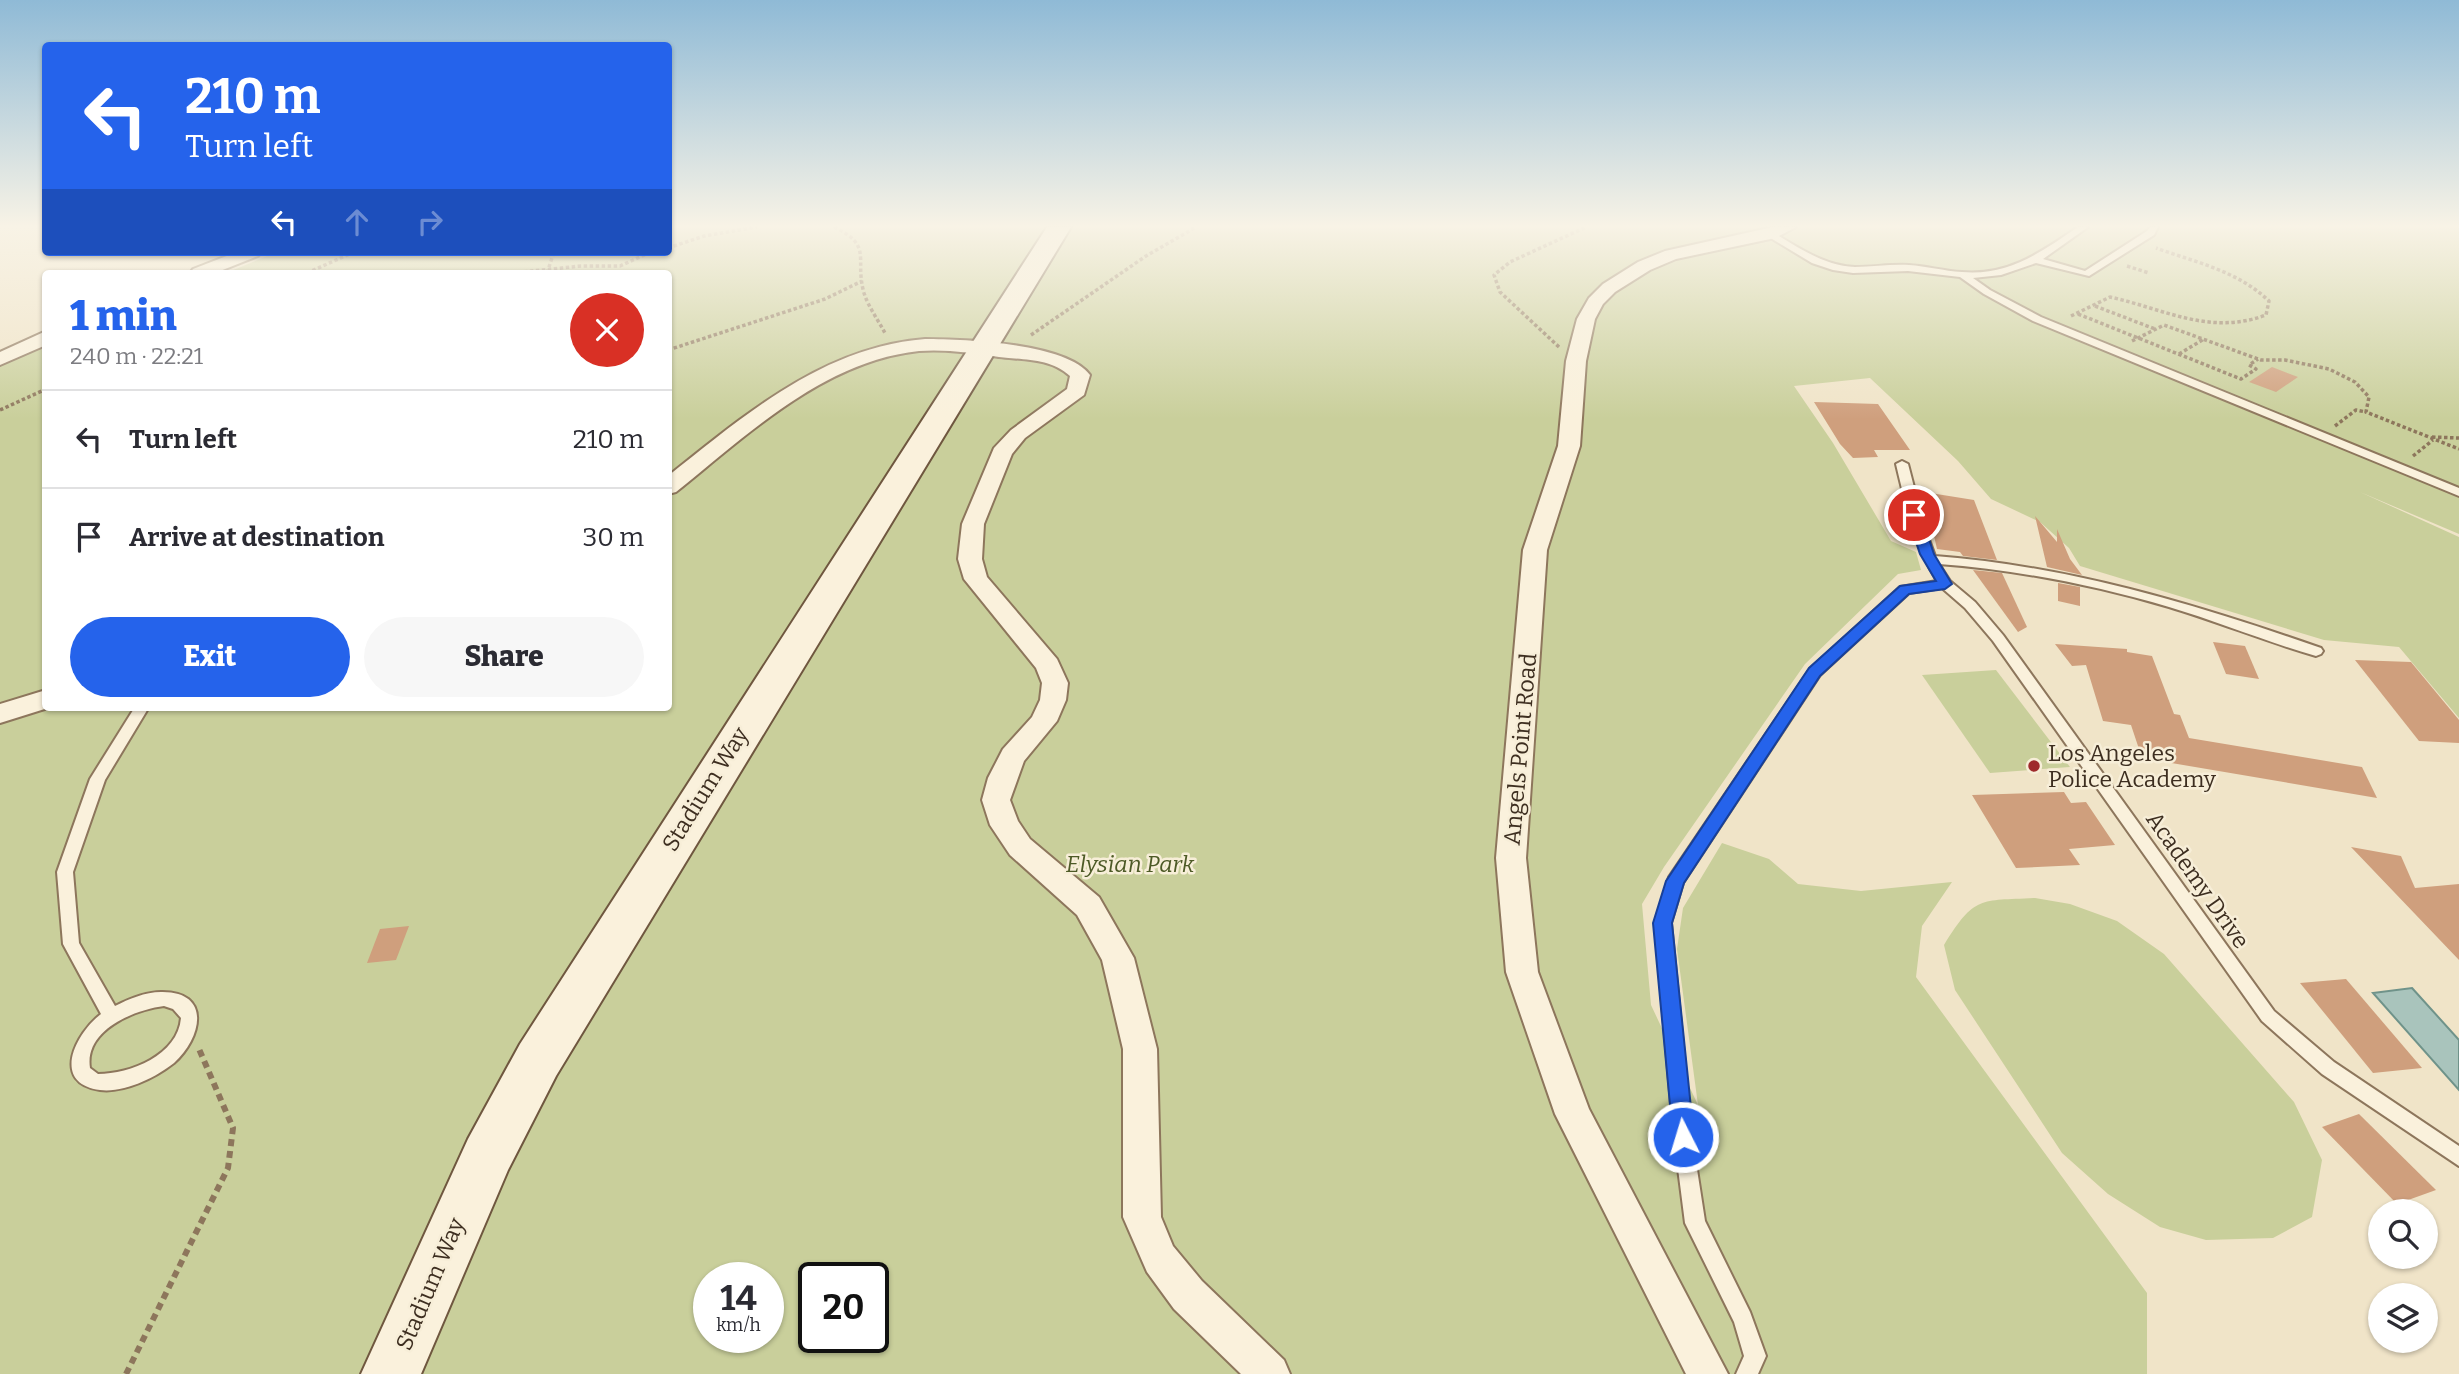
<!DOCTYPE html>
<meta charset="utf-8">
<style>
:root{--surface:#fff;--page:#f7f7f7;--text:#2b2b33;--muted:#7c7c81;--line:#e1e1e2;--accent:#2563eb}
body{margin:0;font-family:Bitter,serif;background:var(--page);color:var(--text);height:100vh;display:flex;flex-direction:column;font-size:26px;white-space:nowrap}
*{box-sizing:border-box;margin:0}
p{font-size:23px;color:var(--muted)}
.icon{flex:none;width:38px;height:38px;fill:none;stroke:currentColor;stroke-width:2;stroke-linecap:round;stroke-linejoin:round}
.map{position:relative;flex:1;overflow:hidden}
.details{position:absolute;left:42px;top:270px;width:630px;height:441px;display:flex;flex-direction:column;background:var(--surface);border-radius:7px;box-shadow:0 2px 5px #0004}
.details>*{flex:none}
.top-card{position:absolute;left:42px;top:42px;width:630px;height:214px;border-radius:7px;box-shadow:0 2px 5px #0004;background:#2563eb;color:#fff;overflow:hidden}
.buttons{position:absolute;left:2368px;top:1199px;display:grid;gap:14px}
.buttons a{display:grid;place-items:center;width:70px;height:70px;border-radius:50%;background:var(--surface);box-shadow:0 2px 5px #0004;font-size:35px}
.speed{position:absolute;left:693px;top:1262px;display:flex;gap:14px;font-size:35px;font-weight:700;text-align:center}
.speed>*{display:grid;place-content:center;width:91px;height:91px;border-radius:50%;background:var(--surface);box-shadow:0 2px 5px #0004;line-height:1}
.speed small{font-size:18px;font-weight:400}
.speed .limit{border:4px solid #111;border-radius:10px;background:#fff;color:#111}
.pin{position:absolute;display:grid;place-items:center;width:60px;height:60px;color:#fff;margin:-30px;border:4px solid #fff;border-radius:50%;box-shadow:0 2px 7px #0007}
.me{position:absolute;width:77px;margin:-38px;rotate:355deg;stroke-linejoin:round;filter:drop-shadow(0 0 5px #0008)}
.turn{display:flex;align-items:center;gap:24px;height:147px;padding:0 28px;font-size:32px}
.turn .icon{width:91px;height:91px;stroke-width:2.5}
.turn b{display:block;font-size:49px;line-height:60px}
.lanes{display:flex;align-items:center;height:66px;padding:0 28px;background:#0003;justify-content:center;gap:35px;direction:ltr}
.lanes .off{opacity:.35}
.round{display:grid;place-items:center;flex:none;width:74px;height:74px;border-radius:37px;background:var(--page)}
.head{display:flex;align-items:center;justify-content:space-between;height:119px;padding:0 28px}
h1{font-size:42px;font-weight:800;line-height:52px;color:var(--accent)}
.button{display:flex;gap:14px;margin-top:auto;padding:14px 28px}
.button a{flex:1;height:80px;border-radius:42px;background:var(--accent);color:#fff;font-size:28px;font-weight:800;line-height:80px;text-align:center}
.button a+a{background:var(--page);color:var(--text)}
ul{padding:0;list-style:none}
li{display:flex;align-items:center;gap:21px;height:98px;padding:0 28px;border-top:2px solid var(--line)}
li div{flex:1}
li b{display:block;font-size:26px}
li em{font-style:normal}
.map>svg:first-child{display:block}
</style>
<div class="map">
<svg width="2459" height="1374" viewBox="0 0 2459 1374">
<rect width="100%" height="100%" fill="#f0e4c8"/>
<g fill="#c9cf9b" fill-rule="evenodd">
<path d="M669,227H2459V534L2360,492L2459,537V718L2399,647L2324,640L2080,566L2069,548L2040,522L1991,499L1958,461L1870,378L1794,386L1833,443L1891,541L1916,552L1921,570L1898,574L1805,664L1664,867L1642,904L1651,1005L1698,1105L1677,949L1683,908L1722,843L1769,859L1798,884L1861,891L1952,882L1922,926L1916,977L2147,1293V1374H0V366L45,347L46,707H668V273H226L277,252H668ZM709,1278H768V1337H709ZM814,1278H873V1337H814Z"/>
<polygon points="1996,670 2070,767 1990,773 1922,675"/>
<path d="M2035,898L2070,904L2117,921L2164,954L2294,1102L2322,1160L2312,1217L2273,1238L2206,1240L2160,1227L2108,1194L2062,1153L1955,990L1944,945C1975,895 1980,901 2035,898Z"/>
</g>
<polygon fill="#a9c4bc" stroke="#6f938a" stroke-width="2" points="2412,988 2459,1040 2459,1090 2373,993"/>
<g fill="#cf9f7d">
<polygon points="2272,367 2298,377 2276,392 2249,382"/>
<polygon points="1814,402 1878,404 1910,450 1874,450 1878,457 1853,458 1840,444"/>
<polygon points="1924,492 1974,500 1997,560 1963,556 1960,552 1937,549"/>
<polygon points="2035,516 2057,542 2057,529 2070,559 2082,575 2047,567"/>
<polygon points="1973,570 2002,573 2027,627 2018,632"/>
<polygon points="2058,583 2080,587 2080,606 2058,601"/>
<polygon points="2213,642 2245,646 2259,679 2226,674"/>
<polygon points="2055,644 2127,649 2127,652 2152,656 2174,714 2180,715 2189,738 2362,767 2377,798 2142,758 2131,725 2103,721 2086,665 2072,666"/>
<polygon points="2355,660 2411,662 2459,720 2459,743 2419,741"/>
<polygon points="2064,792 2071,803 2086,802 2115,845 2069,849 2080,865 2016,868 1972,795"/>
<polygon points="2351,847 2401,856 2415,888 2459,884 2459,960"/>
<polygon points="409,926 396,960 367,963 380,929"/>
<polygon points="2346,979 2422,1068 2373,1073 2300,983"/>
<polygon points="2359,1114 2436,1190 2397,1204 2322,1127"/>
</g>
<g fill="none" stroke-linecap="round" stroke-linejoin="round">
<defs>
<g id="lane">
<path d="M2078,227H2088L2043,259L2085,271L2147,231L2150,227H2158L2154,235L2089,276L2036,263L2001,275L1973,278L1990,290L2041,317L2459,488V496L2033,321L1984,294L1960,277L1908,271L1853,273L1833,270L1812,263L1764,234L1772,232C1798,247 1824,266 1855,267C1873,267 1891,264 1909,265C1926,266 1944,271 1962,272C2009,276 2041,252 2078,227Z"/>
<path d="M1902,461L1908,464L1924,526L1935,556C2069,566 2195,604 2321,648L2323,651L2321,654L2316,656C2267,642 2219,622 2169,607C2094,585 2018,570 1939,564L1950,581L1975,602L2003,635L2274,1011L2334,1062L2459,1146V1166L2322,1074L2262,1021L1993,641L1965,608L1942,588L1909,593L1820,675L1683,883L1671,923L1692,1137L1705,1221L1750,1312L1766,1356L1758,1374H1736L1744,1356L1734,1322L1685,1223L1674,1137L1655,923L1669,877L1810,669L1900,587L1937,581C1915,546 1906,506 1896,464Z"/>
<path d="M135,707H149L105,780L73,872L79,943L115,1006C129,999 145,992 161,992C212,991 202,1038 174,1063C155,1078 124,1093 100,1090C50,1083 76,1033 101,1014L63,944L57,872L90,779ZM164,1006L173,1009L181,1018C178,1055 130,1074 98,1074L90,1068C84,1030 134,1010 164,1006Z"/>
</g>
<g id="street">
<polygon points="1773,227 1796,227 1775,238 1676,259 1650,270 1615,292 1603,304 1595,319 1586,361 1580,446 1547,550 1526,858 1538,972 1589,1109 1728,1374 1686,1374 1555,1114 1506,972 1496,858 1523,550 1558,446 1566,361 1577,319 1589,298 1603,284 1638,262 1665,251"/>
<polygon points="237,252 261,252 258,256 215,273 190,273 193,269"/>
<polygon points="46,331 46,345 0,365 0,352"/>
<path d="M925,339C964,339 1067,343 1090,375L1084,395L1025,438L1012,454L984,524L982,559L987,577L1057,659L1068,683L1066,700L1057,721L1024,761L1010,800L1018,821L1030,839L1099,897L1134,958L1157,1049L1161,1217L1173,1246L1202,1281L1284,1360L1290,1374H1241L1174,1309L1147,1272L1123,1217V1049L1102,960L1077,915L1010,855L990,825L982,800L988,778L1003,749L1032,717L1040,700L1042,683L1036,668L964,579L958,559L962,524L994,448L1011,430L1067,389L1070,376C1050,358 1024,360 999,357C972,353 946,349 919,351C824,361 747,435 676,492L668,494V476C745,415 823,347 925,339Z"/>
<polygon points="46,690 46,707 51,707 0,723 0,704"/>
</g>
<polygon id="secondary" points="1047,227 1071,227 556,1076 508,1170 421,1374 361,1374 468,1139 520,1044"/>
</defs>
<use href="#lane" stroke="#8d765c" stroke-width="4"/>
<use href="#street" stroke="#8d765c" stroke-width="4"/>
<use href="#secondary" stroke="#6f573f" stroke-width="4"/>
<g stroke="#8d765c" stroke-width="3.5" stroke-dasharray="3.5 2.5" stroke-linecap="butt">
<path d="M834,227C874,246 854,258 864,293C868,306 878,320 885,333"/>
<polyline points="668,248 704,236 757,227"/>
<polyline points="2127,266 2149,273"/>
<polyline points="307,273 354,252"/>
<polyline points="408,273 448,273"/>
<polyline points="512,273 581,266 620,266 651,252"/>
<polyline points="547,273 554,252"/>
<polyline points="2095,306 2155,329"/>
<polyline points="2078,314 2241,379 2256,369 2249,365 2258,359"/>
<path d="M2071,316L2110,297C2165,309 2209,336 2266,315L2269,301C2238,271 2195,262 2156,248"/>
<polyline points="1031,335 1146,256 1196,227"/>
<polyline points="2132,341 2164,325 2261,360 2285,360 2329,369 2355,382 2369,397 2366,412 2459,449"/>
<polyline points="1559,347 1500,292 1494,275 1510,262 1586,227"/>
<polyline points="668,350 825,299 862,281"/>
<polyline points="2179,354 2204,339"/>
<polyline points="0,410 46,389"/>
<polyline points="2335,426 2356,410 2366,412"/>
<polyline points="2432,437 2459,438"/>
<polyline points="2413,456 2433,440"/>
</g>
<polyline stroke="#8d765c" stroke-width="6" stroke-dasharray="7 5" stroke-linecap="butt" points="126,1374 228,1168 233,1128 199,1049"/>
<use href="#lane" fill="#faf1dc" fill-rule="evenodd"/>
<use href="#street" fill="#faf1dc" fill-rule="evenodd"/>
<use href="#secondary" fill="#faf1dc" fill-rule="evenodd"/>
</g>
<linearGradient id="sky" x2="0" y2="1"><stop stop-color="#8fbad6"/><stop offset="0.54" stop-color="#f8f3e6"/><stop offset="1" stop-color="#f8f3e6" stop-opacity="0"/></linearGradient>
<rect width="2459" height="419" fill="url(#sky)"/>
<polygon fill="#2563eb" stroke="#184099" stroke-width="2" points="1914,511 1921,515 1934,554 1952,584 1945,589 1909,594 1820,676 1684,883 1672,923 1694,1137 1691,1144 1683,1147 1676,1144 1673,1137 1653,923 1666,881 1809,668 1900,586 1936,581 1920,554 1907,515"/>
<circle fill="#9e2a2b" stroke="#f7eed8" stroke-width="2.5" cx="2034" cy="766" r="7"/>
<g text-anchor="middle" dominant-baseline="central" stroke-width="5" stroke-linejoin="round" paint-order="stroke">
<g font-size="23" fill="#3d2e20" stroke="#f7eed8">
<text transform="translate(1520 749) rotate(-85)">Angels Point Road</text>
<text transform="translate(705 789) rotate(-58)">Stadium Way</text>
<text transform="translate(2198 880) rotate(55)">Academy Drive</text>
<text transform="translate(430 1284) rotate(-67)">Stadium Way</text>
</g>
<g font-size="23" fill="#3d2e20" stroke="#f7eed8" text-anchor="start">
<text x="2048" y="753">Los Angeles<tspan x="2048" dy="26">Police Academy</tspan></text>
</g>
<g font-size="23" font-style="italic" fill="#4d5a26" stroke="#f7eed8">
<text x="1130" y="864">Elysian Park</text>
</g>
</g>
</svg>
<div class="buttons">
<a><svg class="icon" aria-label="search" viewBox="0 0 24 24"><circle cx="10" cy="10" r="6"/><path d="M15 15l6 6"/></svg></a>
<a><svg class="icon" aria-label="layers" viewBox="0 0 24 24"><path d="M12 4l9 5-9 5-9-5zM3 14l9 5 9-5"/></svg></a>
</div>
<div class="speed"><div>14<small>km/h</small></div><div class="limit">20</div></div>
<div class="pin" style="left:1914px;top:515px;background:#d93025"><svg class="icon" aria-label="arrive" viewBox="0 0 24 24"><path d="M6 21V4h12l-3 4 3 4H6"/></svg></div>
<svg class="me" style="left:1683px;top:1137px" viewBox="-20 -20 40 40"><circle r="17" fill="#2563eb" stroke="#fff" stroke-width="3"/><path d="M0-11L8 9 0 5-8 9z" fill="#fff"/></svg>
<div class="top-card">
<div class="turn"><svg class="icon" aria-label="left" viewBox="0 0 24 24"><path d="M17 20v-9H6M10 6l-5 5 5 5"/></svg><div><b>210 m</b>Turn left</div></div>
<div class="lanes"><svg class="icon" aria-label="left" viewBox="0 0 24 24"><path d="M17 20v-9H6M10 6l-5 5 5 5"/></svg><svg class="icon off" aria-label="ahead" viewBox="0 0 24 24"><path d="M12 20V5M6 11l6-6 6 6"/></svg><svg class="icon off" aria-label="right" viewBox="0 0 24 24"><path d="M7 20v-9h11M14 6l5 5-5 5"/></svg></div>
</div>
<section class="details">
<div class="head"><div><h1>1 min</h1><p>240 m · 22:21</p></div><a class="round" style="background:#d93025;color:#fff"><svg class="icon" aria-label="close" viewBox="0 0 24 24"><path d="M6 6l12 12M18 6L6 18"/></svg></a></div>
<ul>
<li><svg class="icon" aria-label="left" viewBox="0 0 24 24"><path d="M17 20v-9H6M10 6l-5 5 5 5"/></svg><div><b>Turn left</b></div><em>210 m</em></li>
<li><svg class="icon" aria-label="arrive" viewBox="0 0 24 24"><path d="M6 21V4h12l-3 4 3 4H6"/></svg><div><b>Arrive at destination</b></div><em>30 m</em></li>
</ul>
<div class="button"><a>Exit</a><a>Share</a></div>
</section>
</div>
